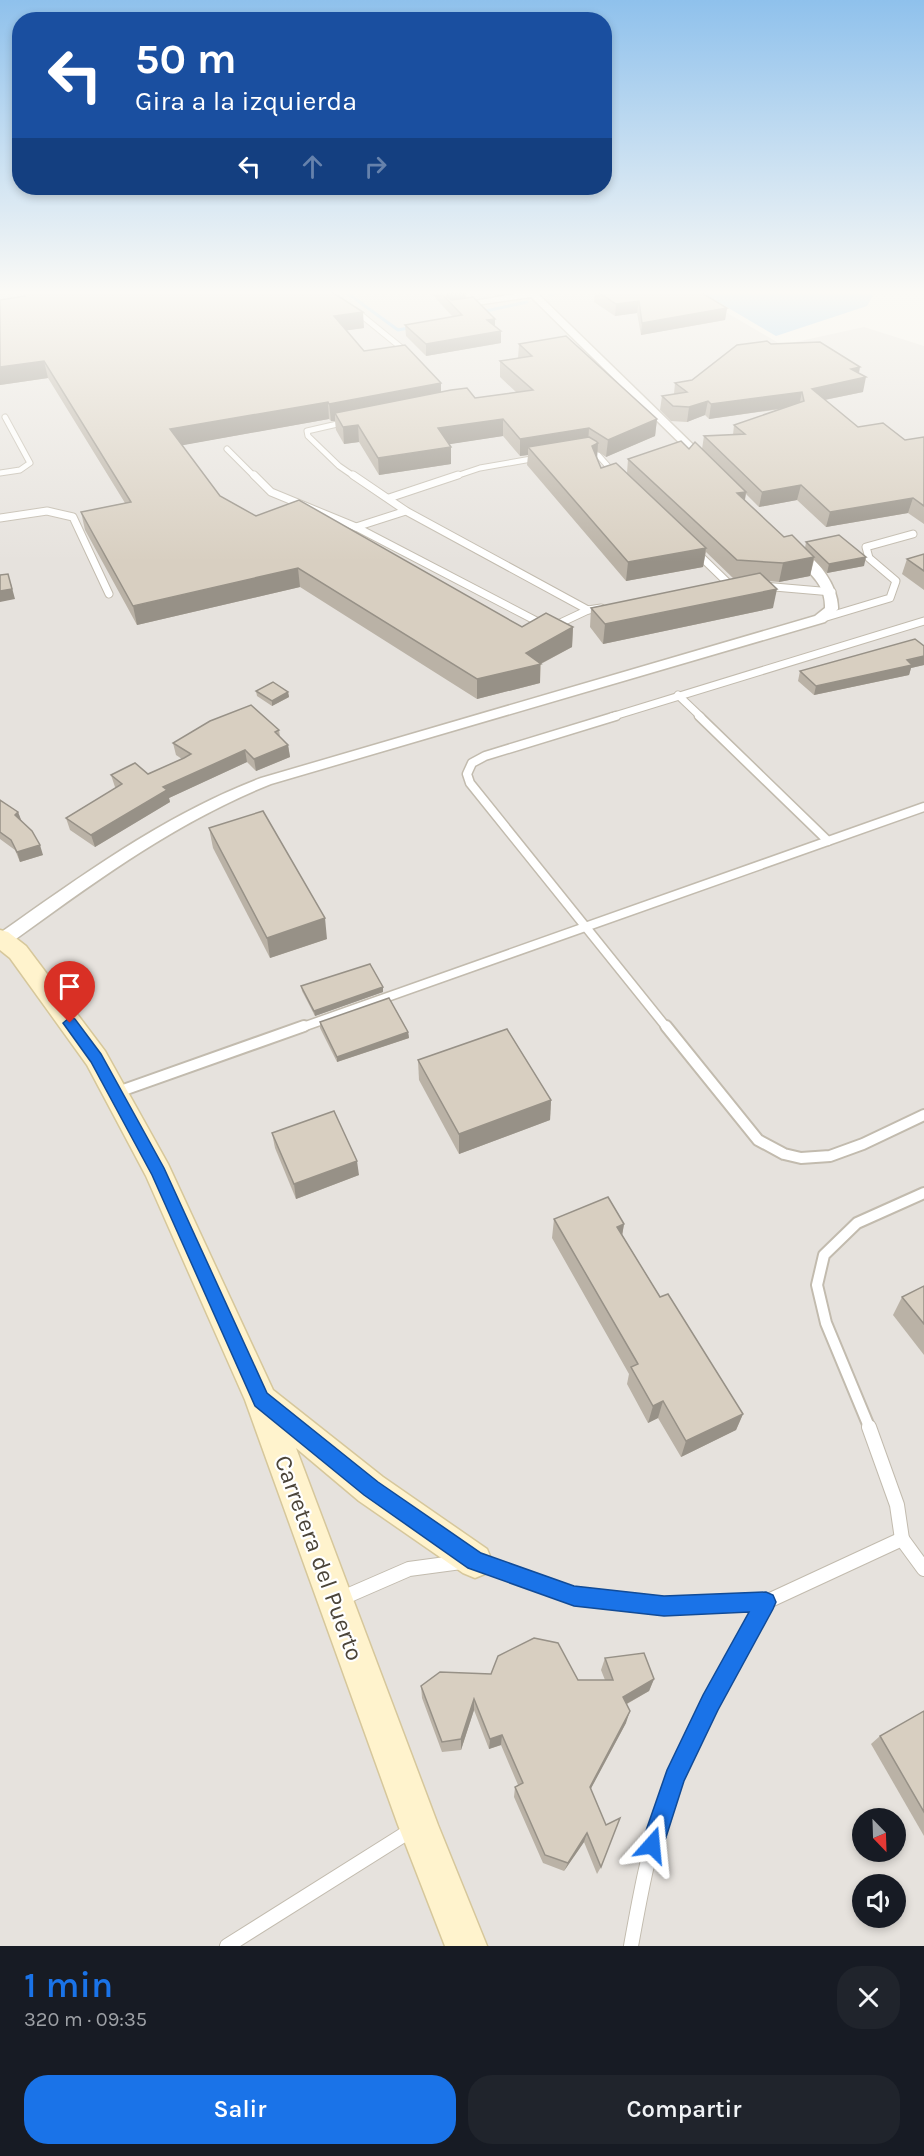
<!DOCTYPE html>
<html lang="es">
<meta charset="utf-8">
<style>
:root{--surface:#171b24;--page:#20242c;--text:#f1f3f6;--muted:#9ea1a6;--accent:#1a73e8}
body{margin:0;font-family:Karla,sans-serif;background:var(--page);color:var(--text);height:100vh;display:flex;flex-direction:column;font-size:22px;white-space:nowrap}
*{box-sizing:border-box;margin:0}
p{font-size:20px;color:var(--muted)}
.icon{flex:none;width:33px;height:33px;fill:none;stroke:currentColor;stroke-width:2;stroke-linecap:round;stroke-linejoin:round}
.map{position:relative;height:1946px;overflow:hidden}
.details{display:flex;flex-direction:column;background:var(--surface);flex:1}
.details>*{flex:none}
.top-card{position:absolute;left:12px;top:12px;width:600px;height:183px;border-radius:24px;box-shadow:0 3px 9px #0003;background:#1a4fa0;color:#fff;overflow:hidden}
.needle{width:39px;rotate:157deg}
.fabs{position:absolute;left:852px;top:1808px;display:grid;gap:12px}
.fabs a{display:grid;place-items:center;width:54px;height:54px;border-radius:50%;background:var(--surface);box-shadow:0 3px 9px #0003;font-size:30px}
.pin{position:absolute;display:grid;place-items:center;width:51px;height:51px;color:#fff;margin:-62px -26px;border-radius:50% 50% 50% 0;rotate:-45deg;box-shadow:0 0 6px #0007}
.pin .icon{rotate:45deg}
.me{position:absolute;width:66px;margin:-33px;rotate:18deg;stroke-linejoin:round;filter:drop-shadow(0 0 4px #0008)}
.turn{display:flex;align-items:center;gap:21px;height:126px;padding:0 24px;font-size:27px}
.turn .icon{width:78px;height:78px;stroke-width:2.5}
.turn b{display:block;font-size:42px;line-height:51px}
.lanes{display:flex;align-items:center;height:57px;padding:0 24px;background:#0003;justify-content:center;gap:30px;direction:ltr}
.lanes .off{opacity:.35}
.round{display:grid;place-items:center;flex:none;width:63px;height:63px;border-radius:24px;background:var(--page)}
.headline{display:flex;align-items:center;justify-content:space-between;height:102px;padding:0 24px}
h1{font-size:36px;font-weight:600;line-height:45px;color:var(--accent)}
.action{display:flex;gap:12px;margin-top:auto;padding:12px 24px}
.action a{flex:1;height:69px;border-radius:24px;background:var(--accent);color:#fff;font-size:24px;font-weight:600;line-height:69px;text-align:center}
.action a+a{background:var(--page);color:var(--text)}
.map>svg:first-child{display:block}
</style>
<div class="map">
<svg width="924" height="1946" viewBox="0 0 924 1946">
<rect width="100%" height="100%" fill="#f6f3ec"/>
<path fill="#e6e2dd" fill-rule="evenodd" d="M0,290H688L782,345L864,327L924,346V1946H0ZM862,1818H896V1851H862ZM862,1884H896V1917H862Z"/>
<polygon fill="#a9d4f2" points="698,290 865,290 873,295 867,306 776,336"/>
<g fill="none" stroke-linecap="round" stroke-linejoin="round">
<g stroke="#a9d4f2" stroke-width="3">
<polyline points="343,290 398,330 413,327"/>
<polyline points="549,295 569,290"/>
<polyline points="481,312 527,302"/>
</g>
<defs>
<g id="lane-far4">
<polyline points="355,310 409,354"/>
<polyline points="346,422 307,431 308,436 339,466 355,477"/>
<polyline points="227,449 255,477"/>
<polyline points="586,451 598,455 614,473"/>
<polyline points="0,473 20,470 30,463 5,417"/>
<polyline points="453,477 480,468 537,458"/>
</g>
<g id="lane-far3">
<polyline points="254,475 271,492 356,527 546,626 556,625 588,610"/>
<polyline points="353,475 406,511 588,610 601,608"/>
<polyline points="389,498 458,475"/>
<polyline points="0,518 47,511 73,517 109,594"/>
<polyline points="356,527 406,511"/>
<polyline points="695,551 728,583"/>
<polyline points="763,586 832,592"/>
<polyline points="820,619 890,598 896,581 869,558 866,547 913,534"/>
<polyline points="678,695 701,717"/>
<polyline points="611,717 924,621"/>
</g>
<g id="lane-far2">
<polyline points="616,716 485,756 472,763 467,774 470,783 667,1028"/>
<polyline points="699,716 828,841"/>
<polyline points="300,1028 924,807"/>
</g>
<g id="lane-far1">
<polyline points="666,1026 758,1140 784,1154 801,1158 830,1156 863,1144 924,1115"/>
<polyline points="115,1093 304,1026"/>
<polyline points="870,1429 826,1323 817,1285 824,1255 857,1223 924,1193"/>
</g>
<g id="lane">
<polyline points="869,1427 897,1505 902,1539"/>
<polyline points="480,1562 574,1596 664,1606 766,1602 902,1539 924,1569"/>
<polyline points="340,1599 409,1569 461,1562"/>
<polyline points="227,1946 413,1829"/>
<path d="M631,1946C640,1896 649,1846 666,1799C691,1730 730,1666 766,1602"/>
</g>
<g id="street">
<polygon points="525,290 534,290 712,463 712,467 704,467 531,297 455,308 451,305 526,292"/>
<path d="M796,548C817,555 839,588 838,609L825,622L271,784C174,823 93,883 9,944L0,945V933C84,874 164,815 261,778L815,616L825,608C826,581 805,571 790,552Z"/>
</g>
<polygon id="secondary" points="0,930 8,932 26,946 105,1051 168,1164 273,1390 383,1477 487,1549 492,1561 487,1573 475,1578 463,1573 359,1501 296,1448 438,1825 487,1946 445,1946 398,1825 245,1400 146,1176 87,1065 10,958 0,950"/>
</defs>
<use href="#lane-far4" stroke="#c2bbae" stroke-width="7"/>
<use href="#lane-far3" stroke="#c2bbae" stroke-width="9"/>
<use href="#lane-far2" stroke="#c2bbae" stroke-width="11"/>
<use href="#lane-far1" stroke="#c2bbae" stroke-width="14"/>
<use href="#lane" stroke="#c2bbae" stroke-width="16"/>
<use href="#street" stroke="#c2bbae" stroke-width="3"/>
<use href="#secondary" stroke="#d6c79b" stroke-width="3"/>
<use href="#lane-far4" stroke="#fff" stroke-width="5"/>
<use href="#lane-far3" stroke="#fff" stroke-width="7"/>
<use href="#lane-far2" stroke="#fff" stroke-width="8"/>
<use href="#lane-far1" stroke="#fff" stroke-width="10"/>
<use href="#lane" stroke="#fff" stroke-width="14"/>
<use href="#street" fill="#fff" fill-rule="evenodd"/>
<use href="#secondary" fill="#fff3cd" fill-rule="evenodd"/>
</g>
<g fill="#bab2a6">
<polygon points="428,290 466,290 466,298 501,331 501,343 426,356 406,336 405,325 453,317"/>
<polygon points="595,290 727,308 725,320 641,335 637,313 615,316 594,302"/>
<polygon points="0,300 364,328 347,330 364,351 441,392 475,398 516,392 500,377 500,361 518,358 519,344 657,419 655,436 606,457 597,451 597,458 601,468 627,473 628,459 689,449 702,449 704,436 733,435 734,425 781,409 709,419 705,415 687,422 671,421 660,410 662,396 674,394 675,383 692,380 771,344 859,373 863,392 825,400 858,427 905,440 924,437 924,524 908,513 826,527 797,500 759,507 746,494 745,500 784,537 805,548 806,542 864,566 827,573 814,560 810,576 779,582 769,581 773,608 603,644 590,627 591,608 734,579 706,552 703,567 626,581 527,465 528,455 520,456 503,436 449,444 451,447 451,464 379,475 359,442 344,444 336,430 335,421 331,421 329,419 182,445 220,496 256,516 522,627 573,627 572,647 541,664 540,683 477,699 300,587 137,625 85,530 81,512 125,503 48,378 0,385"/>
<polygon points="924,554 924,590 902,574 907,559"/>
<polygon points="924,646 924,665 911,668 909,675 814,695 798,681 800,671"/>
<polygon points="256,691 288,692 289,697 272,706 257,696"/>
<polygon points="279,730 280,737 288,745 290,757 256,771 247,762 169,798 170,802 95,847 70,830 66,818 116,788 115,787 111,775 148,774 182,759 176,755 173,743"/>
<polygon points="0,800 18,812 21,821 43,855 20,862 15,850 0,839"/>
<polygon points="209,828 327,939 270,958 213,848"/>
<polygon points="301,986 383,992 315,1016 302,991"/>
<polygon points="320,1022 408,1032 409,1038 337,1062 320,1028"/>
<polygon points="418,1060 551,1100 550,1120 459,1154 419,1080"/>
<polygon points="272,1133 359,1175 296,1199 275,1148"/>
<polygon points="554,1219 624,1224 622,1235 660,1297 743,1414 736,1430 681,1457 658,1418 648,1423 627,1384 629,1374 552,1238"/>
<polygon points="924,1286 924,1355 893,1315 902,1297"/>
<polygon points="605,1658 654,1679 649,1691 627,1704 626,1723 591,1788 601,1867 597,1874 584,1842 564,1871 543,1863 514,1797 515,1787 518,1785 501,1745 489,1749 474,1710 461,1750 442,1752 422,1698 421,1686 578,1680 605,1680 601,1670"/>
<polygon points="924,1711 924,1836 871,1744 880,1736"/>
</g>
<g fill="#979187">
<polygon points="466,290 466,301 451,303 447,299 448,293"/>
<polygon points="639,301 637,313 615,316 616,304"/>
<polygon points="727,308 725,320 641,335 642,323"/>
<polygon points="363,312 364,328 336,332 334,316"/>
<polygon points="495,319 495,331 487,320"/>
<polygon points="501,331 501,343 426,356 426,344"/>
<polygon points="44,361 48,378 0,385 0,367"/>
<polygon points="860,367 858,379 866,377 863,392 809,403 812,389 851,369"/>
<polygon points="441,383 441,400 335,413 335,421 331,421 329,404"/>
<polygon points="802,392 799,406 709,419 711,404"/>
<polygon points="708,401 705,415 687,422 689,407"/>
<polygon points="328,402 329,419 173,447 170,429"/>
<polygon points="503,419 503,436 438,446 438,428"/>
<polygon points="657,419 655,436 606,457 608,440"/>
<polygon points="358,425 359,442 344,444 343,427"/>
<polygon points="589,428 588,445 528,447 528,455 520,456 520,439"/>
<polygon points="598,443 597,461 592,446"/>
<polygon points="451,447 451,464 379,475 378,458"/>
<polygon points="801,485 797,500 759,507 762,492"/>
<polygon points="746,492 743,510 737,493"/>
<polygon points="913,498 908,513 826,527 830,512"/>
<polygon points="706,548 703,567 626,581 628,562"/>
<polygon points="814,557 810,576 779,582 783,563"/>
<polygon points="866,557 864,566 827,573 829,564"/>
<polygon points="298,568 300,587 137,625 133,606"/>
<polygon points="11,584 15,599 0,602 0,591"/>
<polygon points="777,589 773,608 603,644 605,624"/>
<polygon points="573,627 572,647 540,664 540,683 477,699 477,679"/>
<polygon points="924,656 924,665 911,668 909,675 814,695 816,686"/>
<polygon points="288,692 289,697 272,706 272,701"/>
<polygon points="288,745 290,757 256,771 254,759"/>
<polygon points="245,750 247,762 169,798 170,802 95,847 91,835 163,787"/>
<polygon points="18,812 22,822 15,815"/>
<polygon points="40,845 43,855 20,862 17,852"/>
<polygon points="325,918 327,939 270,958 267,938"/>
<polygon points="383,987 383,992 315,1016 314,1011"/>
<polygon points="408,1032 409,1038 337,1062 337,1057"/>
<polygon points="551,1100 550,1120 459,1154 459,1134"/>
<polygon points="357,1161 359,1175 296,1199 294,1184"/>
<polygon points="624,1224 621,1242 617,1227"/>
<polygon points="663,1401 658,1418 648,1423 653,1406"/>
<polygon points="743,1414 736,1430 681,1457 686,1441"/>
<polygon points="654,1679 649,1691 619,1708 623,1697"/>
<polygon points="474,1699 474,1710 461,1750 461,1739"/>
<polygon points="630,1711 626,1723 587,1796 590,1787"/>
<polygon points="502,1735 501,1745 489,1749 490,1739"/>
<polygon points="587,1833 584,1842 564,1871 568,1863"/>
</g>
<g fill="#d8cfc1" stroke="#979187" stroke-width="1.5">
<polygon points="24,290 329,290 363,312 334,316 364,351 405,345 441,383 329,404 328,402 170,429 220,496 256,516 299,500 522,627 546,613 573,627 526,653 541,664 477,679 298,568 133,606 81,512 131,502 44,361 0,367 0,300 25,296"/>
<polygon points="438,290 463,290 448,293 447,297 452,300 473,297 495,319 487,320 501,331 426,344 405,325 462,315"/>
<polygon points="595,290 697,290 727,308 642,323 639,301 616,304"/>
<polygon points="566,336 657,419 608,440 589,428 520,439 503,419 438,428 451,447 378,458 358,425 343,427 335,413 451,390 467,388 475,398 533,390 500,361 532,356 519,344"/>
<polygon points="767,341 771,344 820,342 860,367 851,369 866,377 812,389 858,427 883,423 905,440 924,437 924,506 913,498 830,512 801,485 762,492 704,436 745,434 734,425 804,401 802,392 711,404 708,401 689,407 673,406 662,396 687,392 675,383 692,380 737,345"/>
<polygon points="589,437 596,441 598,443 592,446 601,468 616,463 706,548 628,562 528,447"/>
<polygon points="681,441 689,449 695,442 746,492 737,493 784,537 792,535 814,557 783,563 737,560 628,459"/>
<polygon points="839,535 866,557 829,564 806,542"/>
<polygon points="924,554 924,571 907,559"/>
<polygon points="760,573 777,589 605,624 591,608"/>
<polygon points="8,574 12,589 0,591 0,575"/>
<polygon points="915,639 924,646 924,656 907,660 912,665 816,686 800,671"/>
<polygon points="273,682 288,692 272,701 256,691"/>
<polygon points="251,705 279,730 275,732 288,745 254,759 245,750 163,787 167,790 91,835 66,818 122,784 111,775 135,763 148,774 184,758 191,754 173,743 210,721"/>
<polygon points="0,800 18,812 15,815 32,831 40,845 17,852 11,840 0,832"/>
<polygon points="263,811 325,918 267,938 209,828"/>
<polygon points="370,964 383,987 314,1011 301,986"/>
<polygon points="389,998 408,1032 337,1057 320,1022"/>
<polygon points="507,1029 551,1100 459,1134 418,1060"/>
<polygon points="334,1111 357,1161 294,1184 272,1133"/>
<polygon points="608,1197 624,1224 617,1227 660,1297 668,1294 743,1414 686,1441 663,1401 653,1406 631,1367 638,1364 554,1219"/>
<polygon points="924,1286 924,1324 902,1297"/>
<polygon points="534,1638 558,1643 578,1680 613,1680 605,1658 644,1653 654,1679 623,1697 630,1711 590,1787 606,1825 620,1818 601,1867 587,1833 568,1863 545,1855 515,1787 523,1783 502,1735 490,1739 474,1699 461,1739 442,1742 421,1686 440,1672 491,1674 498,1656"/>
<polygon points="924,1711 924,1812 880,1736"/>
</g>
<linearGradient id="sky" x2="0" y2="1"><stop stop-color="#8fc1ec"/><stop offset="0.52" stop-color="#fbfaf6"/><stop offset="1" stop-color="#fbfaf6" stop-opacity="0"/></linearGradient>
<rect width="924" height="562" fill="url(#sky)"/>
<polygon fill="#1a73e8" stroke="#114b97" stroke-width="1.5" points="70,1017 75,1019 101,1054 164,1168 267,1393 378,1482 481,1553 574,1586 664,1596 766,1592 773,1595 776,1602 773,1609 718,1710 684,1781 661,1853 652,1856 644,1853 641,1845 667,1770 703,1695 749,1612 664,1616 574,1606 468,1568 364,1495 255,1406 152,1175 91,1062 63,1023"/>
<g text-anchor="middle" dominant-baseline="central" stroke-width="4.5" stroke-linejoin="round" paint-order="stroke">
<g font-size="24" fill="#4b4439" stroke="#fff">
<text transform="translate(319 1558) rotate(70)">Carretera del Puerto</text>
</g>
</g>
</svg>
<div class="fabs">
<a><svg class="needle" viewBox="-14 -14 28 28"><path d="M0-13l5 13h-10z" fill="#e53935"/><path d="M0 13l5-13h-10z" fill="#9ea1a6"/></svg></a>
<a><svg class="icon" aria-label="sound" viewBox="0 0 24 24"><path d="M4 9h4l5-4v14l-5-4H4zM17 9q2 3 0 6"/></svg></a>
</div>
<div class="pin" style="left:70px;top:1023px;background:#d93025"><svg class="icon" aria-label="arrive" viewBox="0 0 24 24"><path d="M6 21V4h12l-3 4 3 4H6"/></svg></div>
<svg class="me" style="left:652px;top:1845px" viewBox="-20 -20 40 40"><path d="M0-17L14 15 0 8-14 15z" fill="#1a73e8" stroke="#fff" stroke-width="4"/></svg>
<div class="top-card">
<div class="turn"><svg class="icon" aria-label="left" viewBox="0 0 24 24"><path d="M17 20v-9H6M10 6l-5 5 5 5"/></svg><div><b>50 m</b>Gira a la izquierda</div></div>
<div class="lanes"><svg class="icon" aria-label="left" viewBox="0 0 24 24"><path d="M17 20v-9H6M10 6l-5 5 5 5"/></svg><svg class="icon off" aria-label="ahead" viewBox="0 0 24 24"><path d="M12 20V5M6 11l6-6 6 6"/></svg><svg class="icon off" aria-label="right" viewBox="0 0 24 24"><path d="M7 20v-9h11M14 6l5 5-5 5"/></svg></div>
</div>
</div>
<section class="details">
<div class="headline"><div><h1>1 min</h1><p>320 m · 09:35</p></div><a class="round"><svg class="icon" aria-label="close" viewBox="0 0 24 24"><path d="M6 6l12 12M18 6L6 18"/></svg></a></div>
<div class="action"><a>Salir</a><a>Compartir</a></div>
</section>
